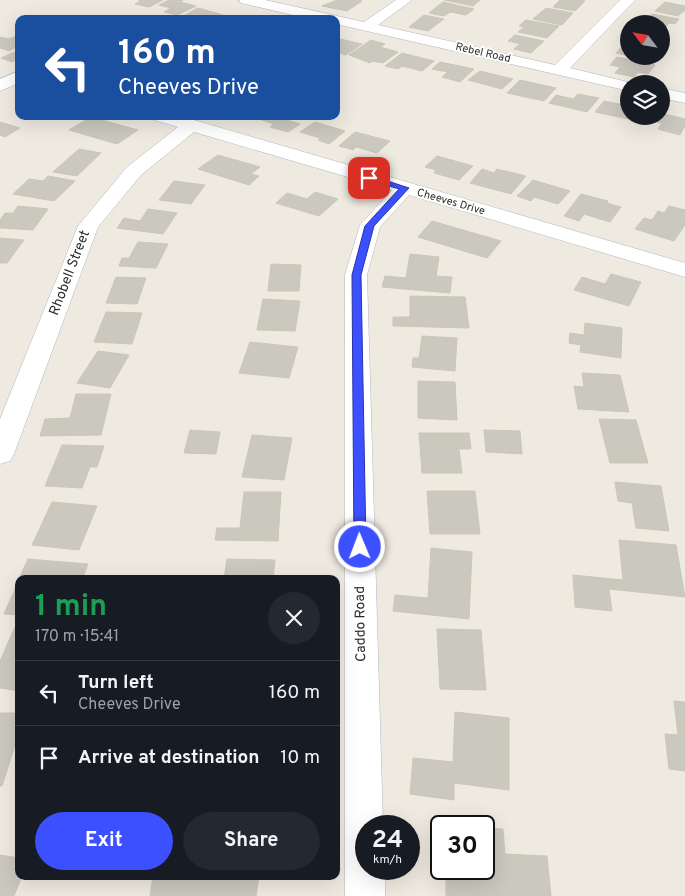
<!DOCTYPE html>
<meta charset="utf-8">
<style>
:root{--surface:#171b24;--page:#242831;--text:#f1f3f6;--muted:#9ea1a6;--line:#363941;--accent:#3d50ff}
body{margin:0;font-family:Overpass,sans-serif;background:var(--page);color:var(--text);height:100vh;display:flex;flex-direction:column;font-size:19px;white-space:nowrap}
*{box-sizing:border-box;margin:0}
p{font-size:16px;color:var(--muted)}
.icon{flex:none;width:28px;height:28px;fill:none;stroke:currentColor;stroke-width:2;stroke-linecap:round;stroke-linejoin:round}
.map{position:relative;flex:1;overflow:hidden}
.sheet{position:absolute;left:15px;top:575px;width:325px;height:305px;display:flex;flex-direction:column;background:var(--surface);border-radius:10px;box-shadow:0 5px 20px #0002}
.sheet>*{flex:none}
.top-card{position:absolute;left:15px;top:15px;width:325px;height:105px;border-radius:10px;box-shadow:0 5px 20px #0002;background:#1a4fa0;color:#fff;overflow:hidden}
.needle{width:32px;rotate:301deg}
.buttons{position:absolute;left:620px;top:15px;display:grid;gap:10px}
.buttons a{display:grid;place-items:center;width:50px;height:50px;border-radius:50%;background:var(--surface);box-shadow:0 5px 20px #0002;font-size:25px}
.speed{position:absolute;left:355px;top:815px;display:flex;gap:10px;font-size:25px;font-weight:700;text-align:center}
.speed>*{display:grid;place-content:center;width:65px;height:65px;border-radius:50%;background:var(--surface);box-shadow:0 5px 20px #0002;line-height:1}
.speed small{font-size:12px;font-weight:400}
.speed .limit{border:2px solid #111;border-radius:8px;background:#fff;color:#111}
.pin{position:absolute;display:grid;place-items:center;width:42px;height:42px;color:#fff;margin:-21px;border-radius:10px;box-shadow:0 2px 8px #0006}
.me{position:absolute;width:55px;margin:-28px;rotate:359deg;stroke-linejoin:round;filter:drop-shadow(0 0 4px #0008)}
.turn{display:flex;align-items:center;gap:18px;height:105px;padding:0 20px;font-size:22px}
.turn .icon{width:65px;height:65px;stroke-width:2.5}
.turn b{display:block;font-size:35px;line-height:42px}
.round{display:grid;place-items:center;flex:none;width:52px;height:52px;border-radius:26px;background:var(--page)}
.head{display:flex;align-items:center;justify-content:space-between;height:85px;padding:0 20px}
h1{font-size:30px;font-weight:700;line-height:38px;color:#1e9e55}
.action{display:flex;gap:10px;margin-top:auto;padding:10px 20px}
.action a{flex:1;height:58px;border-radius:30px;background:var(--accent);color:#fff;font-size:20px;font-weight:700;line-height:58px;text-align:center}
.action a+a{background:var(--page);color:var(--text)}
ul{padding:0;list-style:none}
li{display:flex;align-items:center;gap:15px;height:65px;padding:0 20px;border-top:1px solid var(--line)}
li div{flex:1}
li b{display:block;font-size:19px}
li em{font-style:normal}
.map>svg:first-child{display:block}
</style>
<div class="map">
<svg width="685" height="896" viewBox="0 0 685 896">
<rect width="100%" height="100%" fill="#efeae0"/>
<g fill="#cbc8be" stroke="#cbc6b9">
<polygon points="138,0 163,0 149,7 135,4 141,1"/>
<polygon points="169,0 183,0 180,2 196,6 177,15 164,12 171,8 159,5"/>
<polygon points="337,0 355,0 362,1 347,11 322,6"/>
<polygon points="444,0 480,0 473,6"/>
<polygon points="560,0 580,0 585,1 575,11 553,7"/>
<polygon points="443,2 474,9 466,15 450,12 444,16 429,13"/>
<polygon points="665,2 685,6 685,10 678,16 655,11"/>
<polygon points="198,8 223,15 215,19 194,19 183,16"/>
<polygon points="546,8 573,13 562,25 533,19"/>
<polygon points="652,14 679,19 675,24 669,23 664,29 661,28 661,24 629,22 634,18 647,20"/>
<polygon points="424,15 444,19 428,31 409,27"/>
<polygon points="526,20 559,26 547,38 518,32 524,27 519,26"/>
<polygon points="19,35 19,46 9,51 0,48 0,37 9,39"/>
<polygon points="515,35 544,41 531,53 514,49 520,44 508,41"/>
<polygon points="336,38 362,44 346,55 336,52"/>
<polygon points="371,40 385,44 380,47 398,52 383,63 372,61 370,63 349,55"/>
<polygon points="627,41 629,41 629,56 616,53"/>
<polygon points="19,50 19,58 12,62 1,58"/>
<polygon points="402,53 434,61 422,71 402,66 398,69 385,66"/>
<polygon points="617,57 655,65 648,74 638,72 634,77 615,73 620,67 610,65"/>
<polygon points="440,62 474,69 460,82 442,77 448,72 432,69"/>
<polygon points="480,71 513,79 502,89 468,80"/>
<polygon points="520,80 556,88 544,101 507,93"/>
<polygon points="578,94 599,98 587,112 549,103 556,95 573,99"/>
<polygon points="604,101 629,106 629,116 636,116 633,120 595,112"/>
<polygon points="661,113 685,119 685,126 680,135 658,129 662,123 642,119 644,116 661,116"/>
<polygon points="263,116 289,116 284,119 300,124 288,132 270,127 274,124 259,119"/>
<polygon points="91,117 138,130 117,144 69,130"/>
<polygon points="0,122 20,128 5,137 0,135"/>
<polygon points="315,122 345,131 329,144 318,140 320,138 300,132"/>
<polygon points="355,132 390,141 377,153 356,147 353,150 339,146"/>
<polygon points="79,149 101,153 77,176 53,172"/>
<polygon points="218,155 260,167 251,174 259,176 249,185 198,169"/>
<polygon points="437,156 473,166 459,180 434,173 436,170 425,167"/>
<polygon points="482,169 494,173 497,169 526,176 511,194 470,183"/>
<polygon points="48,176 75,181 54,201 13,194 29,179 43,181"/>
<polygon points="533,180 570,191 558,204 534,197 531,201 517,196"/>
<polygon points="174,181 205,185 191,204 159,200"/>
<polygon points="315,192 338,199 319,216 276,203 287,193 307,199"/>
<polygon points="581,194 608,201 607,203 621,207 610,222 584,214 579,221 564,216"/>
<polygon points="18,206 48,209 33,230 0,228 0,220 5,213 13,213"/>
<polygon points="669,206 685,210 685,225 674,241 635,229 644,218 652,220 658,211 664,213"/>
<polygon points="148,209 177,213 163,234 117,228 124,218 140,221"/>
<polygon points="432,221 501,241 487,258 418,237"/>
<polygon points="0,238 24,240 7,263 0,263"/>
<polygon points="138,242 168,244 156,268 119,266 122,258 129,258"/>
<polygon points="410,254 439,257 436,276 452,277 450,293 382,287 385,276 406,278"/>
<polygon points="271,264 301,265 299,291 268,291"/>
<polygon points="611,274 641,282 629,306 574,290 582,277 605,284"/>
<polygon points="116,277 146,278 137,304 106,303"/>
<polygon points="410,296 465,297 469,328 393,326 393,317 410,317"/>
<polygon points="263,299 300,301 295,331 257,330"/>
<polygon points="106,312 142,313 132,344 94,342"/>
<polygon points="585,323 622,328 621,358 580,352 581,345 569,343 570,333 584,335"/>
<polygon points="422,336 457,338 455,371 412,367 413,358 419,358"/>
<polygon points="250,342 298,347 289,378 239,373"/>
<polygon points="98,351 129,355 110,388 77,383"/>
<polygon points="582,373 620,375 629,412 578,409 574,386 584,387"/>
<polygon points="418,381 455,382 457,420 418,418"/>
<polygon points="76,394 111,394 101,435 40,436 45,419 70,418"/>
<polygon points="599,419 636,420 648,463 610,463"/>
<polygon points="190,430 220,432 216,454 184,453"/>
<polygon points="484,430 520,431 522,454 486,452"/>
<polygon points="419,433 469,433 471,449 459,449 462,473 422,473"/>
<polygon points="252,435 292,438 284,480 242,477"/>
<polygon points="62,445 104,446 97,467 90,467 82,488 45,486"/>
<polygon points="615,482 661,486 669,531 636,528 632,503 618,501"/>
<polygon points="427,491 475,491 480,534 430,534"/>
<polygon points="244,492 281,492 278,541 215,540 217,528 240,528"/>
<polygon points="52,502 97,506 79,550 32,545"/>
<polygon points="619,540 676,545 685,597 609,589 612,611 575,607 573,575 623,580"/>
<polygon points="431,548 472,552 469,619 393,611 395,595 428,598"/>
<polygon points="28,559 88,564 82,579 19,579"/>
<polygon points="227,559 275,560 273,579 224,579"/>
<polygon points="19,580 19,615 4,614"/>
<polygon points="15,627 19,628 19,691 0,688 0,661"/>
<polygon points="437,629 481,630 486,690 440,689"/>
<polygon points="674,701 685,702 685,771 669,769 665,734 678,735"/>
<polygon points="455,712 509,718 509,790 454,783 454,800 410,794 413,758 453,762"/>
<polygon points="0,713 19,713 19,733 2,786 0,786"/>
<polygon points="484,828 503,829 505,854 547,856 551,896 446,896 446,869 484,869"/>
<polygon points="0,855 19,858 19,876 22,876 14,896 0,896"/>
<polygon points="153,876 259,876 256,896 150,896"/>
</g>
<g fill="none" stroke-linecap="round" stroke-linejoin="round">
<defs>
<g id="minor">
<polygon points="239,0 265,0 364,22 396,0 412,0 378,25 555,65 620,0 635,0 570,68 636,84 629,84 629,91 336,24 336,19 310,19 241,3"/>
<polygon points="19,71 19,83 0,91 0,79"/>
<polygon points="661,88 685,93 685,103 661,98"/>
<polygon points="151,116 180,116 685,263 685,277 409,195 380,227 367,275 383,826 366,826 366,869 385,869 385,896 345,896 345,275 360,225 392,190 194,132 141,175 98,227 14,454 10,461 0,464 0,419 78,226 127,167 178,127 154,120"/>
</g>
</defs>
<use href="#minor" stroke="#b3b5c1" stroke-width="1"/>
<use href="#minor" fill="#fff" fill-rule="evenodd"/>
</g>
<polygon fill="#3d50ff" stroke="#2834a6" points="369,175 409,188 374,226 361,275 366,547 365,550 356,550 354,547 352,275 365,226 399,189 366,179 365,178"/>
<g text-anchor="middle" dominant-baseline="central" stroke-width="4" stroke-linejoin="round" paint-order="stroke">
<g font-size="11" fill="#2d2d2d" stroke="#fff">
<text transform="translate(483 53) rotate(13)">Rebel Road</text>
<text transform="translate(451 202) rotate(16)">Cheeves Drive</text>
</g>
<g font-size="14" fill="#2d2d2d" stroke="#fff">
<text transform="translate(70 273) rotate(-69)">Rhobell Street</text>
<text transform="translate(361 624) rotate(-91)">Caddo Road</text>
</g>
</g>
</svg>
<div class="buttons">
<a><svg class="needle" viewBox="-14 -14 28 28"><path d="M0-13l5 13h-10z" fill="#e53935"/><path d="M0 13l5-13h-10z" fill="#9ea1a6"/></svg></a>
<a><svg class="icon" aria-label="layers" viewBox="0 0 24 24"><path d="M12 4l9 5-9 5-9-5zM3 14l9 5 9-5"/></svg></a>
</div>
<div class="speed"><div>24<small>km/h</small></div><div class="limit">30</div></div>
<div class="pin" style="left:369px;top:178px;background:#d93025"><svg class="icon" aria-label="arrive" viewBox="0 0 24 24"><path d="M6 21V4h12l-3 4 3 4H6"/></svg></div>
<svg class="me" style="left:360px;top:547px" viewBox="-20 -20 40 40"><circle r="17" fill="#3d50ff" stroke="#fff" stroke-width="3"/><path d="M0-11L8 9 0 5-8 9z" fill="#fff"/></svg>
<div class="top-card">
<div class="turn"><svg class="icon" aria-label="left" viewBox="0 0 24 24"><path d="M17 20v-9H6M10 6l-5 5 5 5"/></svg><div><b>160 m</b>Cheeves Drive</div></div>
</div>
<section class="sheet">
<div class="head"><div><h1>1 min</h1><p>170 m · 15:41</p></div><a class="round"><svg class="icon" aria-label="close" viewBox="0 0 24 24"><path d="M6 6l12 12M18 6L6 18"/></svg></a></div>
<ul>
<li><svg class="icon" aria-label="left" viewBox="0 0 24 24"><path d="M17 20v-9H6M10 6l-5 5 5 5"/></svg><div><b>Turn left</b><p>Cheeves Drive</p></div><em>160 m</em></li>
<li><svg class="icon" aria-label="arrive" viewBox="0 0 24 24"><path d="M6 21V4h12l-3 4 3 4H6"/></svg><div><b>Arrive at destination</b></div><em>10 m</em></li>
</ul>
<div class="action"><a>Exit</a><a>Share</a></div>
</section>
</div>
